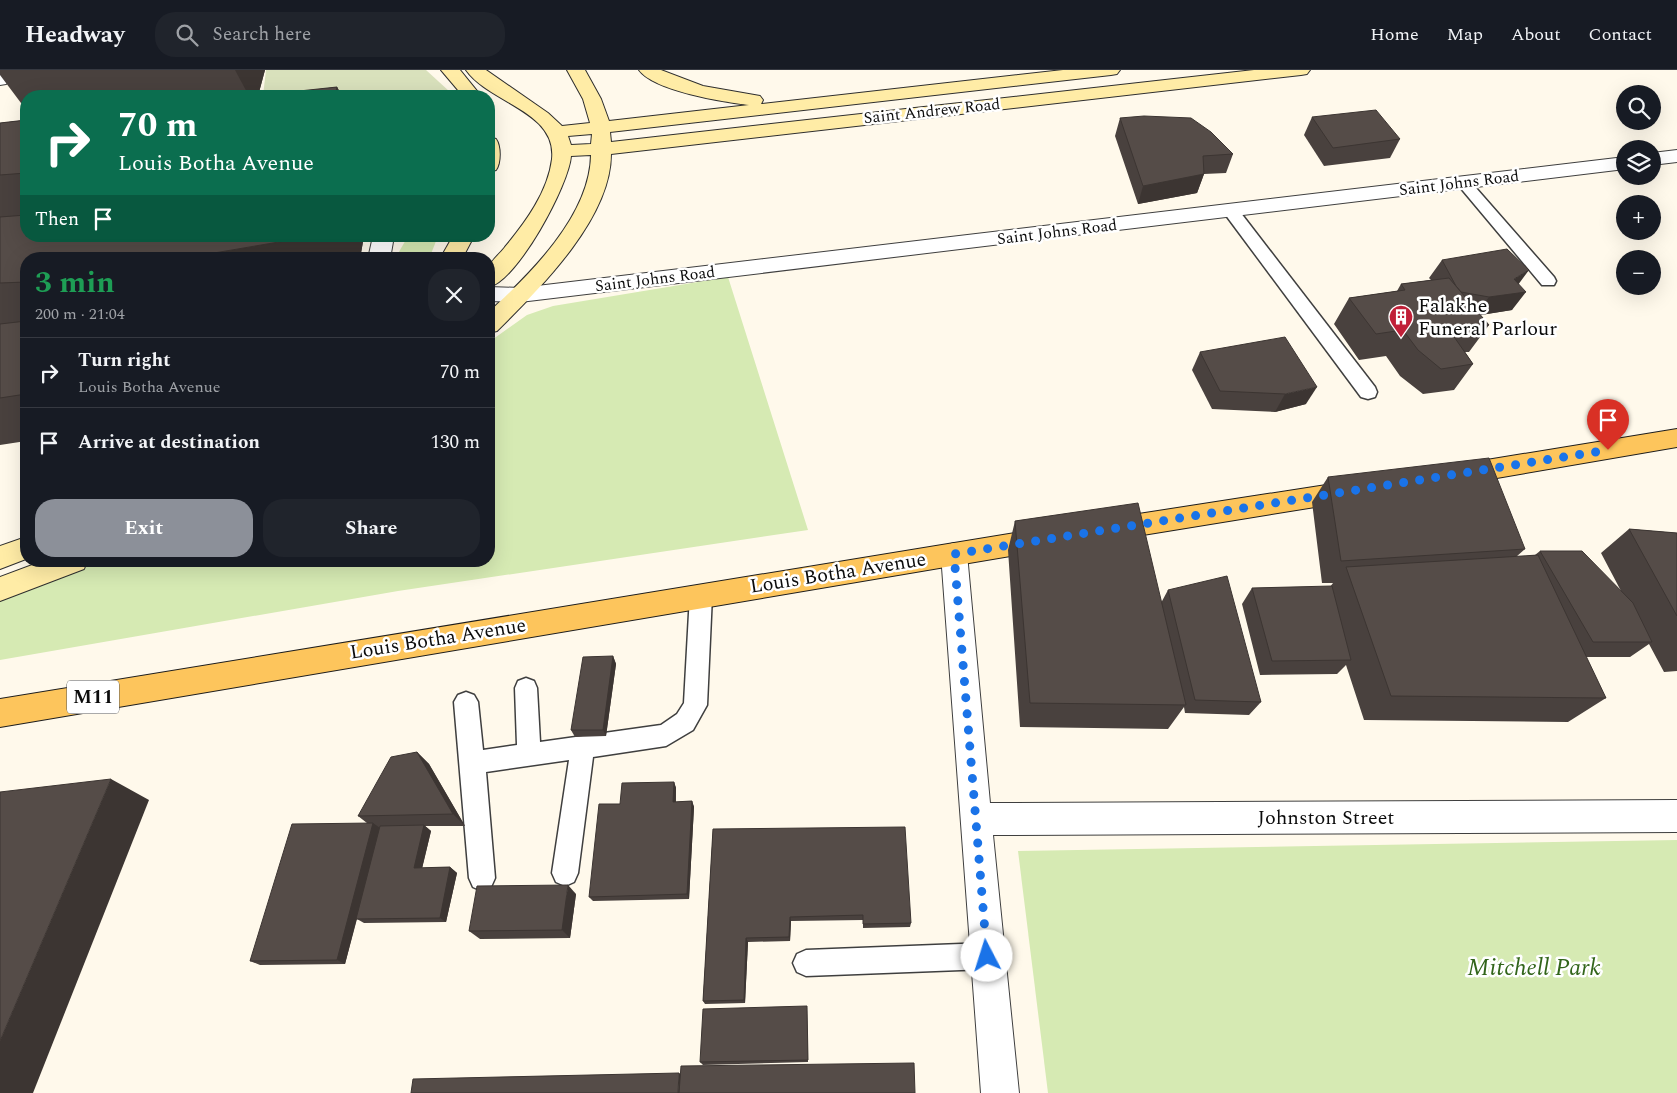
<!DOCTYPE html>
<meta charset="utf-8">
<style>
:root{--surface:#171b24;--page:#20242c;--text:#f1f3f6;--muted:#9ea1a6;--line:#363941;--accent:#8c9099}
body{margin:0;font-family:Spectral,serif;background:var(--page);color:var(--text);height:100vh;display:flex;flex-direction:column;font-size:19px;white-space:nowrap}
*{box-sizing:border-box;margin:0}
p{font-size:16px;color:var(--muted)}
.icon{flex:none;width:28px;height:28px;fill:none;stroke:currentColor;stroke-width:2;stroke-linecap:round;stroke-linejoin:round}
.map{position:relative;flex:1;overflow:hidden}
.drawer{position:absolute;left:20px;top:182px;width:475px;height:315px;display:flex;flex-direction:column;background:var(--surface);border-radius:20px;box-shadow:0 5px 20px #0002}
.drawer>*{flex:none}
.top-card{position:absolute;left:20px;top:20px;width:475px;height:152px;border-radius:20px;box-shadow:0 5px 20px #0002;background:#0b6e4f;color:#fff;overflow:hidden}
.buttons{position:absolute;left:1616px;top:15px;display:grid;gap:10px}
.buttons a{display:grid;place-items:center;width:45px;height:45px;border-radius:50%;background:var(--surface);box-shadow:0 5px 20px #0002;font-size:25px}
.pin{position:absolute;display:grid;place-items:center;width:42px;height:42px;color:#fff;margin:-51px -21px;border-radius:50% 50% 50% 0;rotate:-45deg;box-shadow:0 0 5px #0007}
.pin .icon{rotate:45deg}
.me{position:absolute;width:55px;margin:-28px;rotate:355deg;stroke-linejoin:round;filter:drop-shadow(0 0 4px #0008)}
.turn{display:flex;align-items:center;gap:18px;height:105px;padding:0 15px;font-size:22px}
.turn .icon{width:65px;height:65px;stroke-width:2.5}
.turn b{display:block;font-size:35px;line-height:42px}
.then{display:flex;align-items:center;height:48px;padding:0 15px;background:#0003;gap:10px;font-size:19px}
.round{display:grid;place-items:center;flex:none;width:52px;height:52px;border-radius:20px;background:var(--page)}
.headline{display:flex;align-items:center;justify-content:space-between;height:85px;padding:0 15px}
h1{font-size:30px;font-weight:700;line-height:38px;color:#1e9e55}
.primary-button{display:flex;gap:10px;margin-top:auto;padding:10px 15px}
.primary-button a{flex:1;height:58px;border-radius:20px;background:var(--accent);color:#fff;font-size:20px;font-weight:700;line-height:58px;text-align:center}
.primary-button a+a{background:var(--page);color:var(--text)}
ul{padding:0;list-style:none}
li{display:flex;align-items:center;gap:15px;height:70px;padding:0 15px;border-top:1px solid var(--line)}
li div{flex:1}
li b{display:block;font-size:19px}
li em{font-style:normal}
header{display:flex;align-items:center;gap:30px;box-sizing:border-box;height:70px;padding:0 25px;background:var(--surface);border-bottom:1px solid var(--line)}
header strong{font-size:24px}
nav{display:flex;gap:28px;margin-inline-start:auto;font-size:18px}
.search{width:350px;height:45px;background:var(--page);display:flex;align-items:center;gap:12px;box-sizing:border-box;padding:0 18px;border-radius:20px;color:var(--muted);font-size:19px}
.map>svg:first-child{display:block}
</style>
<header>
<strong>Headway</strong>
<div class="search"><svg class="icon" aria-label="search" viewBox="0 0 24 24"><circle cx="10" cy="10" r="6"/><path d="M15 15l6 6"/></svg>Search here</div>
<nav><a>Home</a><a>Map</a><a>About</a><a>Contact</a></nav>
</header>
<div class="map">
<svg width="1677" height="1023" viewBox="0 0 1677 1023">
<rect width="100%" height="100%" fill="#fff9eb"/>
<g fill="#d6eab3">
<polygon points="408,166 438,166 429,189 395,189"/>
<polygon points="728,207 808,460 398,521 0,590 0,527 94,491 489,491 489,272 527,245 553,236"/>
<polygon points="1677,770 1677,1023 1048,1023 1018,781"/>
</g>
<polygon fill="#d9e1bc" points="266,0 426,0 450,22 393,26 263,26"/>
<g fill="none" stroke-linecap="round" stroke-linejoin="round">
<defs>
<g id="service">
<polygon points="1464,108 1469,110 1554,207 1556,211 1554,215 1542,215 1459,116 1456,113 1459,110"/>
<polygon points="1231,136 1237,138 1375,317 1377,322 1375,327 1368,329 1361,327 1225,144 1223,141"/>
<polygon points="701,516 709,519 712,525 707,635 693,660 666,676 593,687 578,803 574,812 565,816 556,812 552,803 569,690 486,702 495,808 491,817 482,821 473,817 469,808 454,632 458,625 466,622 474,625 478,632 483,680 517,675 515,618 518,611 526,608 534,611 537,618 540,672 661,655 677,644 684,633 690,525 693,519"/>
<polygon points="987,873 996,877 1000,886 996,895 987,899 806,906 797,902 793,893 797,884 806,880"/>
</g>
<g id="minor">
<polygon points="0,0 20,0 6,14 0,15"/>
<polygon points="1677,80 1677,92 1652,95 1652,83"/>
<polygon points="1625,87 1625,99 520,232 489,231 489,217 520,218"/>
<polygon points="373,166 394,166 390,189 368,189"/>
<polygon points="954,473 964,476 967,484 990,733 1677,730 1677,762 993,765 1019,1023 981,1023 941,484 944,476"/>
</g>
<g id="secondary">
<polygon points="441,0 460,0 481,26 463,26"/>
<path d="M466,0H486L548,43L562,56L590,53L583,29L567,0H585L601,29L609,51L749,35C724,32 654,21 639,0H661L703,16L760,26L763,30L761,34L1063,0H1120L1117,4L1111,5L610,62L611,72L1254,0H1310L1307,4L1301,5L611,84C611,149 540,218 497,261L489,263V242C530,204 590,146 591,85L571,86C569,115 517,211 489,217C489,211 487,204 489,198C490,191 501,183 505,177C525,153 548,122 552,89C557,41 489,33 466,0ZM592,64L591,74L571,75L568,66Z"/>
<path d="M489,67L496,69C501,76 501,93 496,100L489,102Z"/>
<polygon points="453,166 474,166 462,189 440,189"/>
<polygon points="26,467 26,489 0,499 0,476"/>
<polygon points="43,491 87,491 84,499 0,531 0,507"/>
</g>
<g id="primary">
<polygon points="1677,359 1677,377 1456,415 1447,412 1443,405 1447,398 1456,395"/>
<polygon points="1352,411 1361,414 1365,421 1361,428 1352,431 1106,471 1097,468 1093,460 1097,452 1106,449"/>
<polygon points="1046,458 1055,461 1059,469 1055,477 1046,480 0,657 0,629"/>
</g>
</defs>
<use href="#service" stroke="#3f3f3f" stroke-width="3"/>
<use href="#minor" stroke="#3f3f3f" stroke-width="2"/>
<use href="#secondary" stroke="#2e2e2e" stroke-width="2"/>
<use href="#primary" stroke="#1d1d1d" stroke-width="2"/>
<use href="#service" fill="#fff" fill-rule="evenodd"/>
<use href="#minor" fill="#fff" fill-rule="evenodd"/>
<use href="#secondary" fill="#ffeca6" fill-rule="evenodd"/>
<use href="#primary" fill="#fdc55c" fill-rule="evenodd"/>
</g>
<g fill="#49413e">
<polygon points="0,0 265,0 258,26 337,17 342,26 26,26 26,37 24,37 0,5"/>
<polygon points="1312,47 1400,69 1390,88 1324,96 1304,65"/>
<polygon points="1120,48 1233,84 1226,103 1204,104 1197,123 1138,134 1115,66"/>
<polygon points="26,50 26,166 364,166 360,189 26,189 26,371 0,375 0,53"/>
<polygon points="1442,190 1519,214 1512,240 1480,245 1489,255 1469,282 1465,282 1473,294 1454,320 1423,324 1400,306 1386,286 1359,290 1334,254 1349,228 1397,221 1401,214 1431,210 1429,208"/>
<polygon points="1200,282 1306,334 1275,342 1212,339 1192,300"/>
<polygon points="1328,407 1525,479 1516,487 1535,485 1540,481 1621,521 1601,483 1629,459 1677,463 1677,601 1664,602 1649,574 1630,587 1586,587 1606,628 1568,652 1364,650 1346,595 1337,604 1260,605 1242,534 1252,518 1330,517 1333,513 1322,513 1312,432"/>
<polygon points="1015,451 1161,533 1168,520 1261,632 1249,645 1185,643 1184,637 1168,659 1020,657 1008,480"/>
<polygon points="613,586 616,594 606,666 575,667 571,660"/>
<polygon points="417,682 429,694 465,756 425,756 431,761 422,798 450,797 457,803 446,852 364,853 357,849 345,894 260,895 250,891 367,753 358,746"/>
<polygon points="674,712 676,718 676,732 692,731 694,737 689,829 593,831 589,827 620,734"/>
<polygon points="713,759 911,853 910,857 863,858 863,850 791,851 790,871 748,872 745,933 705,934 703,931"/>
<polygon points="576,824 570,868 480,869 469,861"/>
<polygon points="807,939 808,992 703,995 700,992"/>
</g>
<g fill="#3c3532">
<polygon points="235,0 265,0 258,26 249,26"/>
<polygon points="337,17 342,26 335,26"/>
<polygon points="1204,104 1197,123 1138,134 1143,116"/>
<polygon points="314,166 364,166 360,189 179,189"/>
<polygon points="1529,200 1515,219 1526,222 1512,240 1475,246 1489,227 1514,209"/>
<polygon points="1317,317 1306,334 1275,342 1285,324"/>
<polygon points="613,586 616,594 606,666 603,660"/>
<polygon points="417,682 429,694 465,756 453,744"/>
<polygon points="111,709 149,730 33,1023 0,1023 0,971"/>
<polygon points="674,712 676,718 675,738 673,732"/>
<polygon points="692,731 694,737 689,829 687,824"/>
<polygon points="373,753 380,758 345,894 337,890"/>
<polygon points="424,755 431,761 421,803 414,798"/>
<polygon points="450,797 457,803 446,852 440,848"/>
<polygon points="568,815 576,824 570,868 562,860"/>
<polygon points="790,847 791,851 790,871 789,867"/>
<polygon points="746,868 748,872 745,933 744,930"/>
<polygon points="679,1003 689,1010 688,1023 678,1023"/>
</g>
<g fill="#554c48" stroke="#3c3532">
<polygon points="337,17 335,26 252,26"/>
<polygon points="1376,40 1400,69 1333,78 1312,47"/>
<polygon points="1144,46 1191,48 1211,62 1233,84 1203,86 1204,104 1143,116 1120,48"/>
<polygon points="26,50 26,103 0,105 0,53"/>
<polygon points="26,145 26,166 314,166 179,189 26,189 26,212 0,213 0,147"/>
<polygon points="1507,179 1529,200 1514,209 1526,222 1489,227 1461,222 1456,216 1442,190"/>
<polygon points="1449,208 1489,255 1450,261 1473,294 1441,299 1418,280 1403,260 1376,264 1349,228 1405,220 1401,214"/>
<polygon points="26,251 26,324 0,328 0,254"/>
<polygon points="1285,267 1317,317 1285,324 1220,321 1200,282"/>
<polygon points="1489,388 1525,479 1341,491 1328,407"/>
<polygon points="1138,433 1186,635 1030,633 1015,451"/>
<polygon points="1629,459 1677,463 1677,546"/>
<polygon points="1540,481 1582,481 1633,533 1652,572 1593,572"/>
<polygon points="1538,485 1606,628 1391,626 1346,497"/>
<polygon points="1227,506 1261,632 1195,630 1168,520"/>
<polygon points="1332,516 1351,590 1272,591 1252,518"/>
<polygon points="613,586 603,660 571,660 583,587"/>
<polygon points="417,682 453,744 358,746 391,687"/>
<polygon points="111,709 0,971 0,722"/>
<polygon points="674,712 673,732 692,731 687,824 589,827 599,734 620,734 622,713"/>
<polygon points="373,753 337,890 250,891 292,754"/>
<polygon points="424,755 414,798 450,797 440,848 356,849 380,756"/>
<polygon points="905,757 911,853 863,854 863,845 790,847 789,867 746,868 744,930 703,931 713,759"/>
<polygon points="568,815 562,860 469,861 477,816"/>
<polygon points="807,936 808,990 700,992 703,939"/>
<polygon points="914,993 915,1023 679,1023 681,996"/>
<polygon points="679,1003 678,1023 411,1023 413,1009"/>
</g>
<g fill="none" stroke-linecap="round" stroke-linejoin="round">
<polyline stroke="#1a73e8" stroke-width="9" stroke-dasharray="0 16.2" points="987,886 954,484 1608,380"/>
</g>
<defs>
<symbol id="building-pin" viewBox="-11 -11 22 30"><path d="M0 17L-7.5 6A9.5 9.5 0 1 1 7.5 6Z" fill="#c02038" stroke="#fff"/><path d="M-4-6H4V6H1V3H-1V6H-4ZM-2.5-4.3h1.7v1.8h-1.7ZM.8-4.3h1.7v1.8H.8ZM-2.5-1h1.7V.8h-1.7ZM.8-1h1.7V.8H.8Z" fill="#fff"/></symbol>
</defs>
<g fill-rule="evenodd">
<use href="#building-pin" x="1387" y="233" width="28" height="38"/>
</g>
<g text-anchor="middle" dominant-baseline="central" stroke-width="5" stroke-linejoin="round" paint-order="stroke">
<g font-size="16" fill="#0c0c0c" stroke="#fff">
<text transform="translate(932 41) rotate(-6)">Saint Andrew Road</text>
<text transform="translate(1459 113) rotate(-7)">Saint Johns Road</text>
<text transform="translate(1057 162) rotate(-7)">Saint Johns Road</text>
<text transform="translate(655 209) rotate(-7)">Saint Johns Road</text>
</g>
<rect fill="#fff" stroke="#555" stroke-width="1" x="67" y="610.5" width="52" height="33" rx="4"/>
<g font-size="19" font-weight="bold" fill="#0c0c0c">
<text x="93" y="627">M11</text>
</g>
<g font-size="20" fill="#0c0c0c" stroke="#fff" text-anchor="start">
<text x="1418" y="236">Falakhe<tspan x="1418" dy="23">Funeral Parlour</tspan></text>
</g>
<g font-size="20" fill="#0c0c0c" stroke="#fff">
<text transform="translate(838 503) rotate(-9)">Louis Botha Avenue</text>
<text transform="translate(438 569) rotate(-9)">Louis Botha Avenue</text>
<text x="1326" y="748">Johnston Street</text>
</g>
<g font-size="24" font-style="italic" fill="#32651a" stroke="#fff">
<text x="1534" y="898">Mitchell Park</text>
</g>
</g>
</svg>
<div class="buttons">
<a><svg class="icon" aria-label="search" viewBox="0 0 24 24"><circle cx="10" cy="10" r="6"/><path d="M15 15l6 6"/></svg></a>
<a><svg class="icon" aria-label="layers" viewBox="0 0 24 24"><path d="M12 4l9 5-9 5-9-5zM3 14l9 5 9-5"/></svg></a>
<a>+</a>
<a>−</a>
</div>
<div class="pin" style="left:1608px;top:380px;background:#d93025"><svg class="icon" aria-label="arrive" viewBox="0 0 24 24"><path d="M6 21V4h12l-3 4 3 4H6"/></svg></div>
<svg class="me" style="left:987px;top:886px" viewBox="-20 -20 40 40"><circle r="19" fill="#fff"/><path d="M0-13L10 11 0 6-10 11z" fill="#1a73e8"/></svg>
<div class="top-card">
<div class="turn"><svg class="icon" aria-label="right" viewBox="0 0 24 24"><path d="M7 20v-9h11M14 6l5 5-5 5"/></svg><div><b>70 m</b>Louis Botha Avenue</div></div>
<div class="then">Then<svg class="icon" aria-label="arrive" viewBox="0 0 24 24"><path d="M6 21V4h12l-3 4 3 4H6"/></svg></div>
</div>
<section class="drawer">
<div class="headline"><div><h1>3 min</h1><p>200 m · 21:04</p></div><a class="round"><svg class="icon" aria-label="close" viewBox="0 0 24 24"><path d="M6 6l12 12M18 6L6 18"/></svg></a></div>
<ul>
<li><svg class="icon" aria-label="right" viewBox="0 0 24 24"><path d="M7 20v-9h11M14 6l5 5-5 5"/></svg><div><b>Turn right</b><p>Louis Botha Avenue</p></div><em>70 m</em></li>
<li><svg class="icon" aria-label="arrive" viewBox="0 0 24 24"><path d="M6 21V4h12l-3 4 3 4H6"/></svg><div><b>Arrive at destination</b></div><em>130 m</em></li>
</ul>
<div class="primary-button"><a>Exit</a><a>Share</a></div>
</section>
</div>
